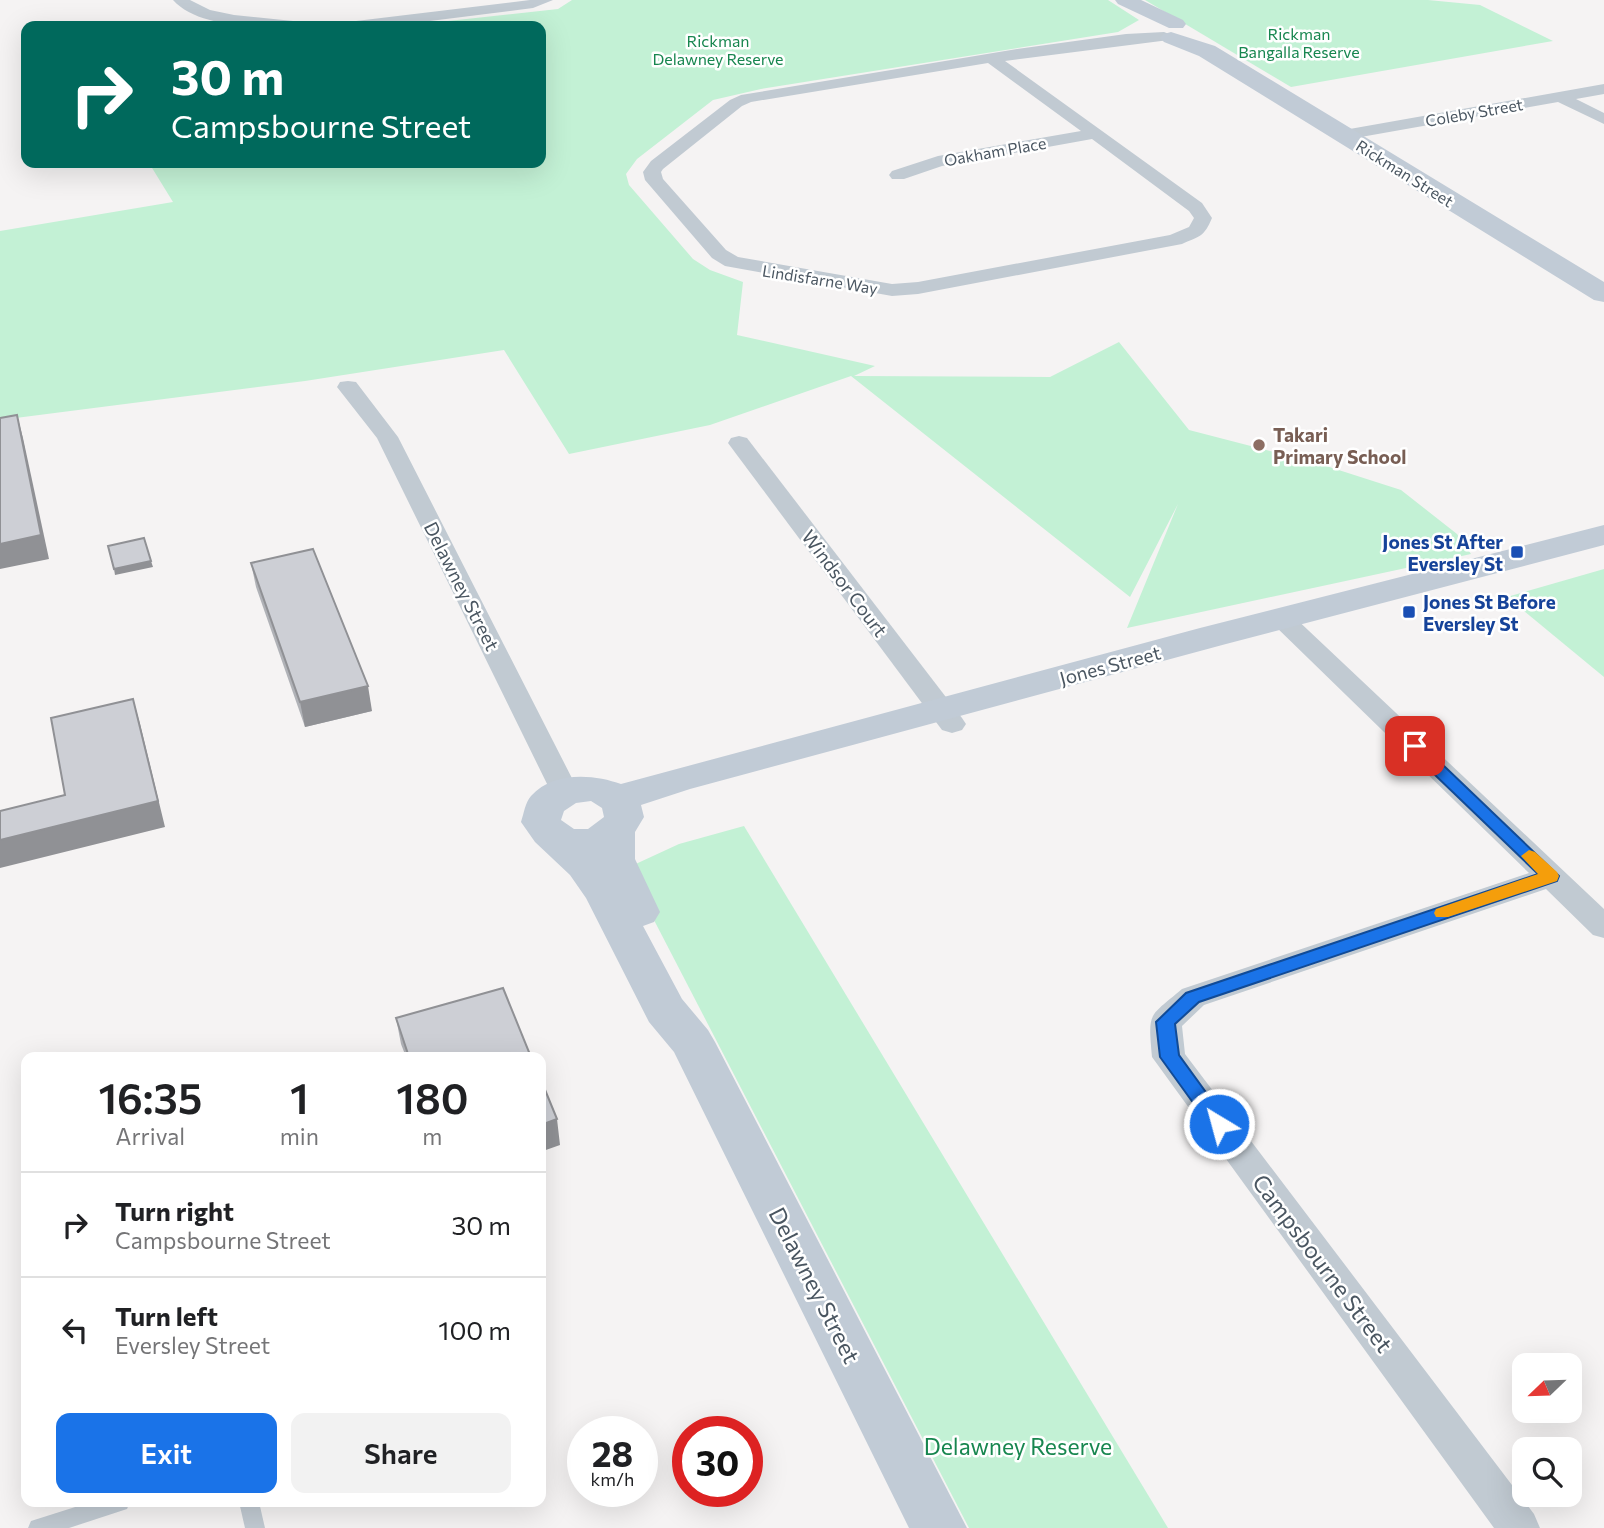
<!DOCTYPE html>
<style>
:root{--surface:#fff;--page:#f2f2f2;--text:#202124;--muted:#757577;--line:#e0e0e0;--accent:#1a73e8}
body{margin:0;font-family:Commissioner,sans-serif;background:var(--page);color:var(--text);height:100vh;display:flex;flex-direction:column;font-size:26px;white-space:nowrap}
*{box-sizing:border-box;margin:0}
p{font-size:23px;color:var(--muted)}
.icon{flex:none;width:38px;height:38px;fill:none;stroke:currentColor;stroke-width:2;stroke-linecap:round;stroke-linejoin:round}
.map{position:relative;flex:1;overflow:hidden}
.drawer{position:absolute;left:21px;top:1052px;width:525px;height:455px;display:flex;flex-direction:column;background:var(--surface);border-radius:14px;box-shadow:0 7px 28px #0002}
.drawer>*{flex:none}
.top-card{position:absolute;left:21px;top:21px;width:525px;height:147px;border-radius:14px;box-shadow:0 7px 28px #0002;background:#00695c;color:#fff;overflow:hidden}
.needle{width:46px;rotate:247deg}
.controls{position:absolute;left:1512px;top:1353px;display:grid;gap:14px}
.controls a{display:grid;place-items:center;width:70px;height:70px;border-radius:14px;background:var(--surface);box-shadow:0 7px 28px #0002;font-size:35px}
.speed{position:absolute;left:567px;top:1416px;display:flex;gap:14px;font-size:35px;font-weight:700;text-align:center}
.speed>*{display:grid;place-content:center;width:91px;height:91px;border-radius:50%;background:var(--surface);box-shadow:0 7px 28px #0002;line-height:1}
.speed small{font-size:18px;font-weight:400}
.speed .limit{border:10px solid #d22;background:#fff;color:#111}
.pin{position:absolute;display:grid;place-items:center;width:60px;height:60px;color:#fff;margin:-30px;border-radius:14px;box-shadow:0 4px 10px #0006}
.me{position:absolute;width:77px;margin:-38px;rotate:323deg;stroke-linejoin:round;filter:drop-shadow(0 0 5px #0008)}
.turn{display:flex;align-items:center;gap:24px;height:147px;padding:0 35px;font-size:32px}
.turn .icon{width:91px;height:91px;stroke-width:2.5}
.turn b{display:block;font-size:49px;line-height:60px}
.eta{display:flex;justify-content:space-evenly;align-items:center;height:119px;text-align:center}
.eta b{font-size:42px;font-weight:600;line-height:49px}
.button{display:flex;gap:14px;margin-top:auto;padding:14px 35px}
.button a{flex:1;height:80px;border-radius:14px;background:var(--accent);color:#fff;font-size:28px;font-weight:600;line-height:80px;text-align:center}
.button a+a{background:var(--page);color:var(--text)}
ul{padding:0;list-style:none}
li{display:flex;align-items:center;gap:21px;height:105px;padding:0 35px;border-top:2px solid var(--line)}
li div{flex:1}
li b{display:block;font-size:26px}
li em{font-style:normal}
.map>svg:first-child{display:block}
</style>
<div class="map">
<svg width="1604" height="1528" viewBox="0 0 1604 1528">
<rect width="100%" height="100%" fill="#f5f3f3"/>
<g fill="#c3f1d5">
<polygon points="572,0 1108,0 1139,20 1118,32 761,89 713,100 637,159 626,174 629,185 693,259 710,270 743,282 737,335 875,366 854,376 1050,377 1119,342 1189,430 1320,464 1401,490 1457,534 1471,554 1127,628 1178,504 1130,597 851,376 710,425 569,454 504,350 305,381 0,420 0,231 173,202 149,163 541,163 541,26 402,26 558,9"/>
<polygon points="1145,0 1428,0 1480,5 1553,41 1291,87"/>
<polygon points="1604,569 1604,677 1507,597"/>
<polygon points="744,826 1168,1528 969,1528 627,868 679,844"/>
</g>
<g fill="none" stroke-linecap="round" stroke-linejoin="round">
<g fill="#c1cad2" fill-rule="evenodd">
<polygon points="91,1502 130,1502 127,1509 69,1528 28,1528 31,1521"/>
<polygon points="239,1502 259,1502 265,1528 245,1528"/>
</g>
<g fill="#c1cad2" fill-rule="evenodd">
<path d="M173,0H190L210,10L234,15L293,21L301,26C265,28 199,29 173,0Z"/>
<polygon points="530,0 553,0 533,8 390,26 348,26 356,21"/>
<path d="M1164,32L1169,34L1172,37L1169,40L1005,61L1202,203L1212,218C1204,237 1200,236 1182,244L918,294L892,296L725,266L712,258L645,180L643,172L651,161L730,100L741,95L1017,49L1126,34ZM988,63L1081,131L938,156L892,171L889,175L892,179H904L942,166L1092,139L1189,211L1194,218L1189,227L1170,235L918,282L892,284L738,257L726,250L663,179L661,172L663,169L742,106L751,102Z"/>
<polygon points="1604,84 1604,94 1576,99 1604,113 1604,124 1558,102 1344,140 1335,135 1344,130"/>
<polygon points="348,381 356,382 398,437 579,792 575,799 565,801 555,799 551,792 377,438 337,387 340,382"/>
<polygon points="739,436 747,438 962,718 966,724 962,730 952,733 942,730 728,443 731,438"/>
<path d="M1282,611L1291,614L1604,909V938L1593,935L1546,889L1204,1005L1182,1026L1185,1054L1534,1514L1540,1528H1494L1152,1057C1148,1011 1148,1018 1182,989L1529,873L1273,624L1269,619L1273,614Z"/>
</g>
<g fill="#c1cbd6" fill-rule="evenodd">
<polygon points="1115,0 1141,0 1183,20 1186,24 1183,28 1169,28 1118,4"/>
<polygon points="1171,32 1215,46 1604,282 1604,302 1594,300 1199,56 1164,42 1160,38 1164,34"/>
<path d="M1604,525V545L1226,644L690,789L641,805L644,817L635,832V859L660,912L654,922L643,926L682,999L708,1030L715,1042L967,1528H909L674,1052L649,1022L586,898L570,875L535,842L521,822C524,813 525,803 531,796C553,771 594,774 621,784L1200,628ZM591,801L602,808L604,817L588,829H574L561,820L564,811L576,803Z"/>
</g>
</g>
<g fill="#b0b2b7">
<polygon points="251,563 372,711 305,727 256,587"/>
<polygon points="396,1018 531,1057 406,1057 401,1044"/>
</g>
<g fill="#909195">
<polygon points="17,415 23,438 49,559 0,569 0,544"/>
<polygon points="151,561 153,567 115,575 114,569"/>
<polygon points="368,686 372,711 305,727 300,702"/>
<polygon points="133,699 140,724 165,827 0,868 0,840 158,801"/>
<polygon points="557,1119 560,1145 543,1151 545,1169 541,1170 541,1125"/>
</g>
<g fill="#cdcfd5" stroke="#909195" stroke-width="2">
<polygon points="17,415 41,535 0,544 0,418"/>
<polygon points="144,538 151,561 114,569 108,546"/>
<polygon points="313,549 368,686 300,702 251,563"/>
<polygon points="133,699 158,801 0,840 0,811 65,795 51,718"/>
<polygon points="503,988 531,1057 409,1057 396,1018"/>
<polygon points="541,1080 557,1119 541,1125"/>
</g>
<polygon fill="#1a73e8" stroke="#114b97" stroke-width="2" points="1415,741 1420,743 1559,876 1557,881 1199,1002 1175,1024 1179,1055 1229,1124 1226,1129 1219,1132 1212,1129 1160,1057 1156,1022 1186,993 1538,874 1409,750 1407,746"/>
<polygon fill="#f59e0b" points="1529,850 1535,852 1557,872 1559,876 1557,881 1448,917 1436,917 1434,913 1436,909 1538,874 1521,856"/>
<circle fill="#8d6e63" stroke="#fff" stroke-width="2.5" cx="1259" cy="445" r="7"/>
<g fill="#1a4fb4" stroke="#fff" stroke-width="2.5">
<rect x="1510" y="545" width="14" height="14" rx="3.5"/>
<rect x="1402" y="605" width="14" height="14" rx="3.5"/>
</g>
<g text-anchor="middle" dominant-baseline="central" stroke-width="5" stroke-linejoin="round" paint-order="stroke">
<g font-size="16" fill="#17864f" stroke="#fff">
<text x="1299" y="33">Rickman<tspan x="1299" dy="18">Bangalla Reserve</tspan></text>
<text x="718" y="40">Rickman<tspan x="718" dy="18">Delawney Reserve</tspan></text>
</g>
<g font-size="16" fill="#4a5661" stroke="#fff">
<text transform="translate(1474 112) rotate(-10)">Coleby Street</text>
<text transform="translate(995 151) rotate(-10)">Oakham Place</text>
<text transform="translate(1405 173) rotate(32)">Rickman Street</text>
<text transform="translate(820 279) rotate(9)">Lindisfarne Way</text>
</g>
<g font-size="19" font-weight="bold" fill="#785e54" stroke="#fff" text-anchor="start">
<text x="1273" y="434">Takari<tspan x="1273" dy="22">Primary School</tspan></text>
</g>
<g font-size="19" font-weight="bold" fill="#164399" stroke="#fff" text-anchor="end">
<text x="1503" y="541">Jones St After<tspan x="1503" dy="22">Eversley St</tspan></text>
<text x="1423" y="601" text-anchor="start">Jones St Before<tspan x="1423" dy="22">Eversley St</tspan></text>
</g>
<g font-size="19" fill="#4a5661" stroke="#fff">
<text transform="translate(845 583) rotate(53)">Windsor Court</text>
<text transform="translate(462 586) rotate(63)">Delawney Street</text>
<text transform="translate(1110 665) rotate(-15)">Jones Street</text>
</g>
<g font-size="23" fill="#4a5661" stroke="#fff">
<text transform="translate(1323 1263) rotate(53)">Campsbourne Street</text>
<text transform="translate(815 1285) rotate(63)">Delawney Street</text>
</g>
<g font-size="23" fill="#17864f" stroke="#fff">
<text x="1018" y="1446">Delawney Reserve</text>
</g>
</g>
</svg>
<div class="controls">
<a><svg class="needle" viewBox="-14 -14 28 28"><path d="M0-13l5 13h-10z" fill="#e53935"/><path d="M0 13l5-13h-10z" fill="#757577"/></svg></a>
<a><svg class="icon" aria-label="search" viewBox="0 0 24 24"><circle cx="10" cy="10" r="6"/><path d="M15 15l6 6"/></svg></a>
</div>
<div class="speed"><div>28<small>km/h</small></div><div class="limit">30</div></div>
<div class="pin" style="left:1415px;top:746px;background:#d93025"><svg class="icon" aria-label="arrive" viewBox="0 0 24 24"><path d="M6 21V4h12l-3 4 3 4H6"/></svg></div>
<svg class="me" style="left:1219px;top:1124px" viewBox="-20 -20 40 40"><circle r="17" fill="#1a73e8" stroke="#fff" stroke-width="3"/><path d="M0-11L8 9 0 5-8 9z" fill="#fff"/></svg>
<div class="top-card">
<div class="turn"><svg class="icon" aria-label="right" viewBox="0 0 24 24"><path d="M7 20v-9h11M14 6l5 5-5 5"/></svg><div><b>30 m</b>Campsbourne Street</div></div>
</div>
<section class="drawer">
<div class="eta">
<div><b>16:35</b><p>Arrival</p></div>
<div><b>1</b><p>min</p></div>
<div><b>180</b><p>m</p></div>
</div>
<ul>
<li><svg class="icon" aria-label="right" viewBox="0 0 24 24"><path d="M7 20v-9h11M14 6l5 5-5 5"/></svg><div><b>Turn right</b><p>Campsbourne Street</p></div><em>30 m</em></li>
<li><svg class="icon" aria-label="left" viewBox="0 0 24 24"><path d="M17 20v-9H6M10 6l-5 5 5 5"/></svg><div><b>Turn left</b><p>Eversley Street</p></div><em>100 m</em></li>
</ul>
<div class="button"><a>Exit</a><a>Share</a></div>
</section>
</div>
